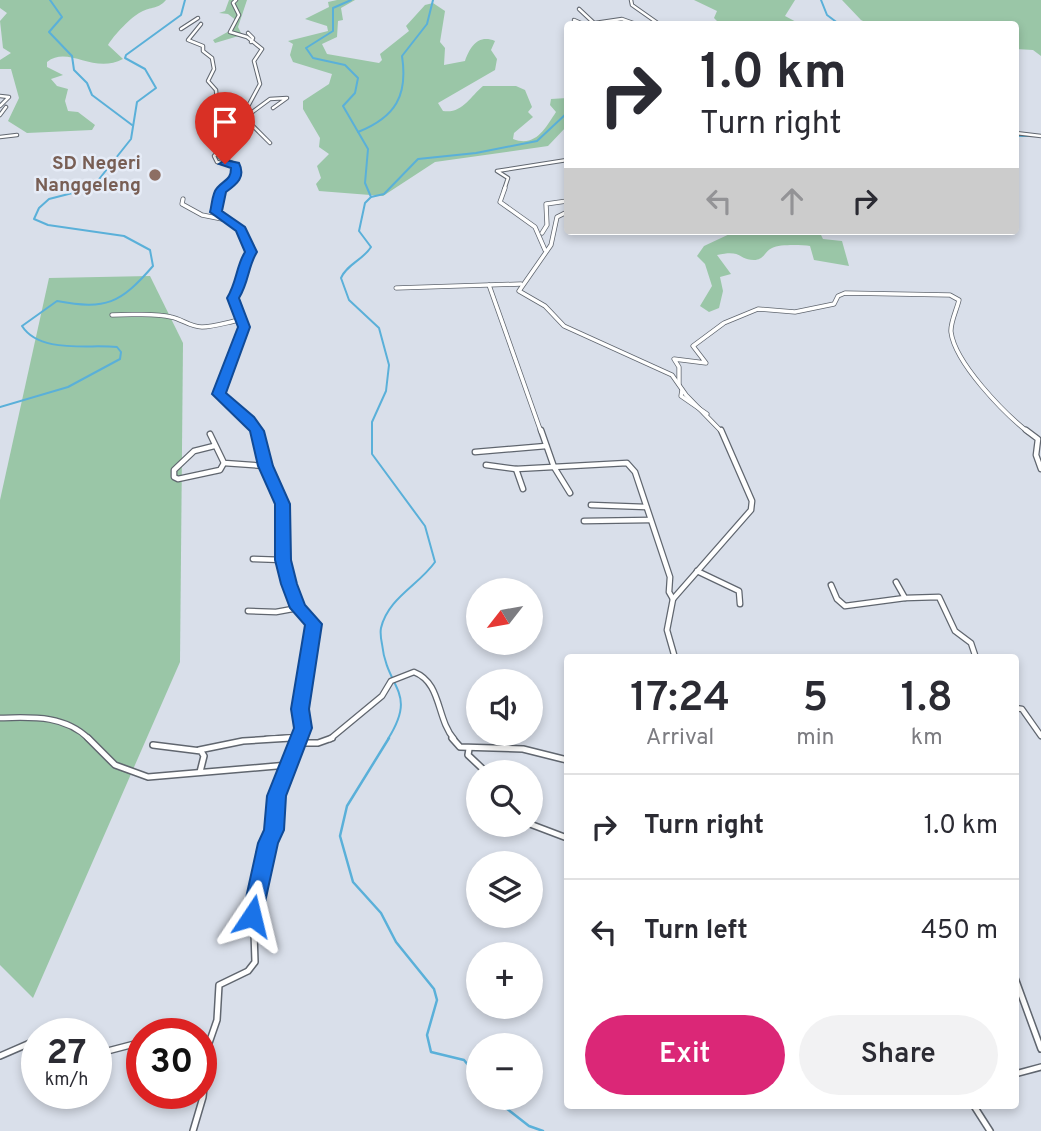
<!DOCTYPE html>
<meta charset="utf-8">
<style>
:root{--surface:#fff;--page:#f2f2f3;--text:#2b2b33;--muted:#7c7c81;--line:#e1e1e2;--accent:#db2777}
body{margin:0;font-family:Overpass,sans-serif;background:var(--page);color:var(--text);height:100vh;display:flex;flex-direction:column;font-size:26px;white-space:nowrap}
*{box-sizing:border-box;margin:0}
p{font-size:23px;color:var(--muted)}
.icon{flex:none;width:38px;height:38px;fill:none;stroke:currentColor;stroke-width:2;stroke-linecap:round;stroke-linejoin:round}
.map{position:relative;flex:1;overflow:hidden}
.panel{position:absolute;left:564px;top:654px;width:455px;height:455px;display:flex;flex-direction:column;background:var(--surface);border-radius:7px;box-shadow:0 4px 10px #0003}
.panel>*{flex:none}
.banner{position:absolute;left:564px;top:21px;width:455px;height:214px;border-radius:7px;box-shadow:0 4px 10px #0003;background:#fff;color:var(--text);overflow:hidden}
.needle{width:46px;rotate:239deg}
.controls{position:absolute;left:466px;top:578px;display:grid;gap:14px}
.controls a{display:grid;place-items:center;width:77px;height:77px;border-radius:50%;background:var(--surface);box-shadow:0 4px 10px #0003;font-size:35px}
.speed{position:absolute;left:21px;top:1018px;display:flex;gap:14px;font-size:35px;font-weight:700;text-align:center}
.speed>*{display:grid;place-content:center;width:91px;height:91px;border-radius:50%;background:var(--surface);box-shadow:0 4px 10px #0003;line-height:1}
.speed small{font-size:18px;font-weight:400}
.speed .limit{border:10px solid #d22;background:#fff;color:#111}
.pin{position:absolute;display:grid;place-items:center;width:60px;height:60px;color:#fff;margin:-72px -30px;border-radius:50% 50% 50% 0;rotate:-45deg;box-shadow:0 0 7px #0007}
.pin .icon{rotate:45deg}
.me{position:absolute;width:77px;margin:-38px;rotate:10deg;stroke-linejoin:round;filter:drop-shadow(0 0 5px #0008)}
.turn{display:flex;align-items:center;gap:24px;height:147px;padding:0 21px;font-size:32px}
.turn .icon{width:91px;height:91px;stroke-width:2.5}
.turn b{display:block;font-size:49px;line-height:60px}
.lanes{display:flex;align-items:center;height:66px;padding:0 21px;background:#0003;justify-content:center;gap:35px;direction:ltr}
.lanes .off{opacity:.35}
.eta{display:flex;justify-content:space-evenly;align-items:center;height:119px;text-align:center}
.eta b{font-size:42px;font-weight:600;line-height:49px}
.cta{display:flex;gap:14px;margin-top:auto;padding:14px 21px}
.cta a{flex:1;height:80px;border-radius:42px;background:var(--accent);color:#fff;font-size:28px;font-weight:600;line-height:80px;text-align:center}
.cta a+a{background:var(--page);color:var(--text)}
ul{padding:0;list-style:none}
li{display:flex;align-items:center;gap:21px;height:105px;padding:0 21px;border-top:2px solid var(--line)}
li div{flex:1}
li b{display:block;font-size:26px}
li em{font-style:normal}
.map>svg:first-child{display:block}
</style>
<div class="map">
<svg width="1041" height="1131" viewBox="0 0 1041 1131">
<rect width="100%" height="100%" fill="#d9dfea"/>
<g fill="#9ac6a7">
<path d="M0,0H166C157,10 152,6 141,12C131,17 114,35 108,45L123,59C93,75 69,45 47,62V67L63,75L51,79L57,86L68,89L65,101L68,111L78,112L95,125L92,130L27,133L8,121L19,98L11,69H0V60L11,53L3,48L0,21L7,13L0,8Z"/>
<polygon points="229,0 247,0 238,27 242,35 215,43 213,40 233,29 237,21 228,14 219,13 225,11"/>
<path d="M337,0H355L341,8L343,20L338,21L337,37L322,44L327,54L379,63L382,60L380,54L409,31L406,26L425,5L433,3L445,11L440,42L445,48L444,65L465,61C470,47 478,34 495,41L491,50L497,59L495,70L438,103L443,111C462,114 470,97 483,86H516L525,90L532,107L528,112L533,117L514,133L513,139C536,148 546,127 556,112L550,105L551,99L567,98V126L548,146L435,162L383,196L319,191L316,184L321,178L317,166L329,154L319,147L320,138L303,109V101L329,84L332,74L293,62L290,55L293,44L288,41L328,31L327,26L305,19L329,7L328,2Z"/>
<polygon points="694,0 795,0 785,16 800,24 720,24 714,18 717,11"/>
<polygon points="842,0 1041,0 1041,56 1033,50 1015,49 1015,24 869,24 861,20"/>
<path d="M736,231H819L823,239L842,241L849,266L814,260L810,246C802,245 780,244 772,248C765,251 764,260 754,260C738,260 743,249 717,255L731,274L720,277L723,291L719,308L709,312L700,306L712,286L705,264L697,256L704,246Z"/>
<polygon points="150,276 183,343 180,662 33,998 0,965 0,500 49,278"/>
</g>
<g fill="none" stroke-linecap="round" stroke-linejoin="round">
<g stroke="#5ab0d9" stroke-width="2">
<polyline points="50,0 62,17 49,32 72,56 74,70 87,83 92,95 132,125"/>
<path d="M351,0L333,8V31L306,48L313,58L345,65L358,78L355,93L343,106L368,149L365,183L371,197L365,203L359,231L371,247C363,260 347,264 341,278L349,300L379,328L389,365L386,391L372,422V454L425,526L435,562C419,585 388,598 381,628C380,633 381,639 382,644C387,690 418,691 388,739"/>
<polyline points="821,0 827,15 839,24"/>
<path d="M358,132C396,117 408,95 402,56L427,24L433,0"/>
<polyline points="1015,136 1028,136"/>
<polyline points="371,197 384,194 418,159 476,153 537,141 567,113"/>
<path d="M0,407L68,387L120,359L121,352L117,347C88,344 40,354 22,326L57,301C106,310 120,304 153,266L150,250L124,236L48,225L34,219L39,208L49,199L92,188L131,139L137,102L156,88L145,69L125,58L126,55L181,15L185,0"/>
</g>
<g stroke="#5ab0d9" stroke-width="2.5">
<polyline points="389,738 347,806 340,836 353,882 381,913 396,942 434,989 437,1000 427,1035 431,1052 464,1060 478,1077"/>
<polyline points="492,1097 529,1126 543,1131"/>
</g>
<defs>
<g id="street-far3">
<polyline points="631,0 632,5 659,24"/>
<polyline points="579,9 595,24"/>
<polyline points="574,20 583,24"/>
<polyline points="595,23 622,19 636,24"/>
<polyline points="201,24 188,40 203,46 203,51 212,58 214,69 208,81 216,90 217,104 235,111 236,135 214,156 217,162 231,165"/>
<polyline points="181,29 198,18"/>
<polyline points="248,33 253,38 251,42"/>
<polyline points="0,96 9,97 0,106"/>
<polyline points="0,115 6,107"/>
<polyline points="247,116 270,99 287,98 273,108"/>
<polyline points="249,122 270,143"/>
<polyline points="1015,133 1041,136"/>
<polyline points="0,137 17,135"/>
<path d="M222,190C231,182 238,177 235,164L219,157L248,133L246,110L260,84L254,61L262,49L247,37L230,32L239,15L233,3L236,0"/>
<polyline points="504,190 508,178 497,171 567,160"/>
</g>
<g id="street-far2">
<polyline points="224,188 216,212 241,229 251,252 233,298 244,327 219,394 249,420 257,432"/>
<polyline points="505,188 500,202 535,227 545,250"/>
<polyline points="183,199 182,204 202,215 222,219"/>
<polyline points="567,212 557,217 551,245 519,291 545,306 564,326 672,375 686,395 722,432"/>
<polyline points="542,233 547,225 546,204 567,201"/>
<polyline points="489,285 541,432"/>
<polyline points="396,288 521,284"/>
<path d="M112,315C126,314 158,314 171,317C182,319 190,327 202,327C214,327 228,322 240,320"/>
<path d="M679,384V367L674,359L706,363L693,346L724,323L758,309L795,312L834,304L838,296L845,293L950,295L959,300C957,309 950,323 951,332C955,363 1004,413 1028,432"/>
<polyline points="682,390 681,396 707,414"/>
</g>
<g id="street-far1">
<path d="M256,430C259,438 259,448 262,456C267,473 280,489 282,507C288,558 277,579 313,624L300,709L303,728L299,739"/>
<polyline points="541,430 554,467 570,493"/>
<polyline points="1026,430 1038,439 1036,455 1041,469"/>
<polyline points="210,434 224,463 265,466"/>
<polyline points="214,446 194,451 174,470 174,477 178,479 220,470 224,463"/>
<polyline points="475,452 546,446"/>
<polyline points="486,465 516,469 627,463 635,472 670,577 669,592 673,599"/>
<polyline points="516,469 523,489"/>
<polyline points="591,505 646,507"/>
<polyline points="584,521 650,520"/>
<polyline points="253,559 283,560"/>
<polyline points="697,571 739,591 740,604"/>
<polyline points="896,582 905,598 939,597 955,631 971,643 976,658"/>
<polyline points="831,585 837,599 845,606 905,598"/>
<polyline points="248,611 276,612 298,608"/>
<polyline points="675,658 667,630 673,599 751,510 752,501 721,430"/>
<polyline points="1015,708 1022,709 1041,736"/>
<path d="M0,718C33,717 65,715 89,739"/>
<polyline points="266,739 299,737"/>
<path d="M330,739L382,696L391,681L414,672C442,683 436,718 454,739"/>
</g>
<g id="street">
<polyline points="88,738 115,765 148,777 288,765"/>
<polyline points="452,738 460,747 523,749 567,760"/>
<polyline points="297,743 318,743 332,738"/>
<polyline points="153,745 201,751 204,756 200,772"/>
<polyline points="469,749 468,755 486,772"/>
<polyline points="199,750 243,741 291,738"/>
<polyline points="530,824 567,838"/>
<polyline points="1015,978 1041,1049"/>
<polyline points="164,1034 178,1031 189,1034"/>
<polyline points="201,1041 208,1046"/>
<polyline points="96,1054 142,1042"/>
<polyline points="0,1056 37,1040"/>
<polyline points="1015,1074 1041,1067"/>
<polyline points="974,1106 990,1131"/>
<polyline points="193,1131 203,1097 208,1046 217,1020 219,985 248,971 255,962 253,902 274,830 277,796 299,738"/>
</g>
</defs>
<use href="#street-far3" stroke="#60666f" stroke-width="4.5"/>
<use href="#street-far2" stroke="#60666f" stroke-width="5"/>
<use href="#street-far1" stroke="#60666f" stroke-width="7"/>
<use href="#street" stroke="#60666f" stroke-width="8"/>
<use href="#street-far3" stroke="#fff" stroke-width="2.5"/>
<use href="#street-far2" stroke="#fff" stroke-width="3.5"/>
<use href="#street-far1" stroke="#fff" stroke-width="4.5"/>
<use href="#street" stroke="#fff" stroke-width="5"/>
</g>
<path fill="#1a73e8" stroke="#114b97" stroke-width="2" d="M225,160L239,163C246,177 237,184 226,192L222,211L245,227L257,252C248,266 249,282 239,298L250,327L226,393L254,417L264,431L273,466L290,504L291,560L297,584L305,605L322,624L309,709L312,728L286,796L284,830L278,843L262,916L259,922L252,925L245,922L242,916L258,843L264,830L267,796L294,728L291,709L305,625L290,608L281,584L275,560V504L258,466L250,431L212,394L238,327L227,298C237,282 236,266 245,252L236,231L210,212C212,205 212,193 217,188C225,179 231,180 231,168L219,164Z"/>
<circle fill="#8d6e63" stroke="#e6ecf7" stroke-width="2.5" cx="155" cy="175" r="7"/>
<g text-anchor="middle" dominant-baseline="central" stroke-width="5" stroke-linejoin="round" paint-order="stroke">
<g font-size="19" font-weight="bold" fill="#785e54" stroke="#e6ecf7" text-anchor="end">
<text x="141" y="164">SD Negeri<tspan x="141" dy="22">Nanggeleng</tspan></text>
</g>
</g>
</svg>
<div class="controls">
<a><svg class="needle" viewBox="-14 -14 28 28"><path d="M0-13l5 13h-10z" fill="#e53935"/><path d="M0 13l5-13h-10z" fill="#7c7c81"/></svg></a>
<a><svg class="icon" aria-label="sound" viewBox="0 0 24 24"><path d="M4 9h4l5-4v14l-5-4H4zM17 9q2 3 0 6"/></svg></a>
<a><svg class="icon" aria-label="search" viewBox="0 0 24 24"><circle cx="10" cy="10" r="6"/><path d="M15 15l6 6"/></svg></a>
<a><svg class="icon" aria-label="layers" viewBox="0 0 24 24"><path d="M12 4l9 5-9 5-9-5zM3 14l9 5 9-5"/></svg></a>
<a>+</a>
<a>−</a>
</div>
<div class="speed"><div>27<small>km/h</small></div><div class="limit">30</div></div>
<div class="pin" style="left:225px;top:164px;background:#d93025"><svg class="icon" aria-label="arrive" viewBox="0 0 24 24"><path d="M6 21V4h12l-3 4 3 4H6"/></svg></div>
<svg class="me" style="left:252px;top:916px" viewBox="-20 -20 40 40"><path d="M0-17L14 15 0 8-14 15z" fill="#1a73e8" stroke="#fff" stroke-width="4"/></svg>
<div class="banner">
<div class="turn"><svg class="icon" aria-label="right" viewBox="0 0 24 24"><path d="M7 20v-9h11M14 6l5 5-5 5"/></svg><div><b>1.0 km</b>Turn right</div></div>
<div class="lanes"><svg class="icon off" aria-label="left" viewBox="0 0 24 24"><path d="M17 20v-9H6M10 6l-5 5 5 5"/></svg><svg class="icon off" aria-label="ahead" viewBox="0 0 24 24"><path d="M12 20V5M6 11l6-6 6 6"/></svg><svg class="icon" aria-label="right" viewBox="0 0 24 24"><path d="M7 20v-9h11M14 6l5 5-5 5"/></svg></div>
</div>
<section class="panel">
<div class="eta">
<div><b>17:24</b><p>Arrival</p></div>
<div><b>5</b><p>min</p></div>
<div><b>1.8</b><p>km</p></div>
</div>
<ul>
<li><svg class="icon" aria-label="right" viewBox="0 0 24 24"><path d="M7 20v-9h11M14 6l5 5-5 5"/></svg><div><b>Turn right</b></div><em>1.0 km</em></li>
<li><svg class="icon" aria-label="left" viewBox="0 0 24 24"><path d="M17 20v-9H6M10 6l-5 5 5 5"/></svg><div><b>Turn left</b></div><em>450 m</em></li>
</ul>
<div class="cta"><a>Exit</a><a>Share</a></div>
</section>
</div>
